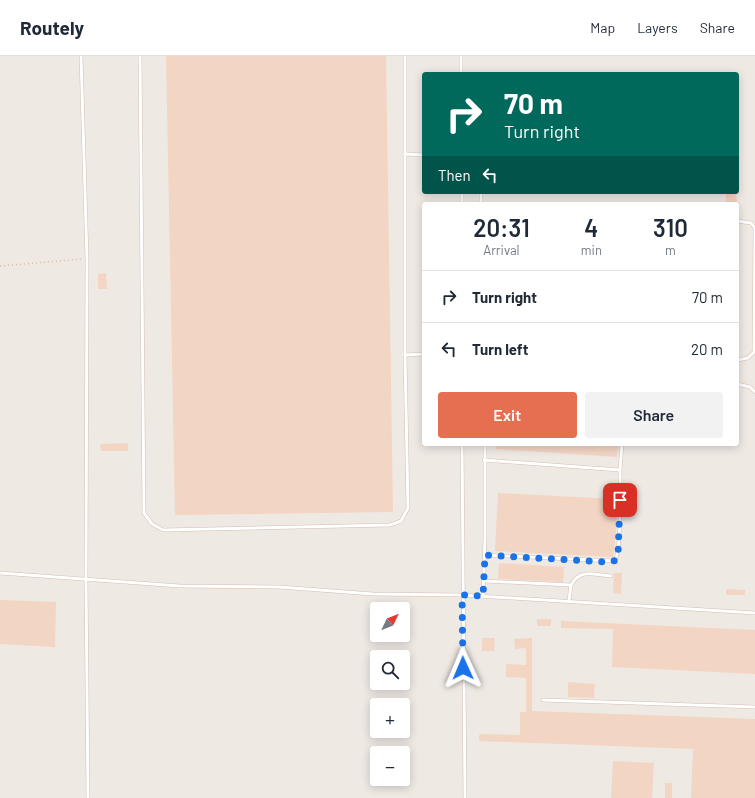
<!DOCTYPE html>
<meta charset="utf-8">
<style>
:root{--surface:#fff;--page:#f2f2f3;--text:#1f2937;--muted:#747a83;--line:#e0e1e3;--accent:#e76f51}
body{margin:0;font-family:Barlow,sans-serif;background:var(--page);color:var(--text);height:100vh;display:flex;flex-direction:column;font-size:15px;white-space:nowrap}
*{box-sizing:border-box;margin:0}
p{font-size:13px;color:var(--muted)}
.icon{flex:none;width:22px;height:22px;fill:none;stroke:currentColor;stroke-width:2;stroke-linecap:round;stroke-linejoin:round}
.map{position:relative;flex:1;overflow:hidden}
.sheet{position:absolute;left:422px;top:146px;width:317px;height:244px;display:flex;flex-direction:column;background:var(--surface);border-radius:4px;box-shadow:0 2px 10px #0003}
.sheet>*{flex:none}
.banner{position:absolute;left:422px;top:16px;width:317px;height:122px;border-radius:4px;box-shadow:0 2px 10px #0003;background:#00695c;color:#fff;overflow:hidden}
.needle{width:26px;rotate:47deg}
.tools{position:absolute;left:370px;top:546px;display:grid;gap:8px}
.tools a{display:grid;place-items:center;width:40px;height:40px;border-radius:4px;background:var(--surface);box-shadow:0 2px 10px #0003;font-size:20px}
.pin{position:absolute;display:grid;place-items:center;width:34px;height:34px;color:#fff;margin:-17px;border-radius:8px;box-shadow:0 2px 6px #0006}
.me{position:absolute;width:44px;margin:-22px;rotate:359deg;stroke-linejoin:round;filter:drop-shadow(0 0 3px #0008)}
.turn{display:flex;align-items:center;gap:14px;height:84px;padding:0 16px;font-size:18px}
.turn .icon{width:52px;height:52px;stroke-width:2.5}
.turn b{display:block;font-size:28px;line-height:34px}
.then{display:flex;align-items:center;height:38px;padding:0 16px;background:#0003;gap:8px;font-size:15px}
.eta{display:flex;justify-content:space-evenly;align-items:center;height:68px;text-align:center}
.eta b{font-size:24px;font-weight:600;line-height:28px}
.action{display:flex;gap:8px;margin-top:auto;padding:8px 16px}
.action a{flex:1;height:46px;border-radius:4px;background:var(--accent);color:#fff;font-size:16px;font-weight:600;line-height:46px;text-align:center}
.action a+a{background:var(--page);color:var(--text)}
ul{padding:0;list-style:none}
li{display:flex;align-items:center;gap:12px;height:52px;padding:0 16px;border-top:1px solid var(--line)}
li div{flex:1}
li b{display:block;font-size:15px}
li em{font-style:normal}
header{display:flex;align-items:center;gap:24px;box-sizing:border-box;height:56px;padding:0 20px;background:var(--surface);border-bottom:1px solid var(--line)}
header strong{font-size:19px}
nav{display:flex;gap:22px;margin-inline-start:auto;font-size:14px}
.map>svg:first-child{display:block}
</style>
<header>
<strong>Routely</strong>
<nav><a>Map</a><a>Layers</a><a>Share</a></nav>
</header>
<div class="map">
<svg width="755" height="742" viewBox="0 0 755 742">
<rect width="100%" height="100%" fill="#fdf6ec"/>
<path fill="#efe9e4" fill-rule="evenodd" d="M0,0H755V742H0ZM424,18H737V136H424ZM424,148H737V388H424ZM377,553H403V579H377ZM377,601H403V627H377ZM377,649H403V675H377ZM377,697H403V723H377Z"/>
<g fill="#f3d5c3">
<polygon points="166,0 386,0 393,456 175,459"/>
<polygon points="726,136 736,136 737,147 726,148"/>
<polygon points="106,217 107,233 98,233 98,218"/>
<polygon points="128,387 128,395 101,395 100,388"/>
<polygon points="496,388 618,388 617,401 496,393"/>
<polygon points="498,437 617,443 616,477 613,501 495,495"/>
<polygon points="499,507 564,511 563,526 498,523"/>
<polygon points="614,517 622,517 621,538 613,537"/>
<polygon points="726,533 745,534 745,539 726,539"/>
<polygon points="0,544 56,546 55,591 0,588"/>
<rect x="537" y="563" width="14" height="7"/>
<polygon points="561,565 755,574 755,618 612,611 613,573 561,572"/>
<polygon points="482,582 495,582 494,595 482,595"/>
<polygon points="532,582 532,655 755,663 755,742 691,742 693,693 479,685 479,679 483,678 520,679 520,656 526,656 526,622 506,621 506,608 526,609 526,592 515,593 514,583"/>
<polygon points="568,626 595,628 594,642 568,641"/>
<polygon points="613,705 654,707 652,742 611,742"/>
<rect x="665" y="727" width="7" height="15"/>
</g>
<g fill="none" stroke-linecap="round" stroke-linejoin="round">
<defs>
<g id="lane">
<polyline points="81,0 87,203 86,524 88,742"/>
<polyline points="140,0 144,457 152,468 163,474 390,469 401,465 408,452 405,299 424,298"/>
<polyline points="405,0 405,299"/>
<polyline points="461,0 461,18"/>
<polyline points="405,98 424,99"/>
<polyline points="481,136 481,148"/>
<polyline points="462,148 462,136"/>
<polyline points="737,165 751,167 755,172 755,177 754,296 748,302 737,304"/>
<polyline points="737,328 750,331 755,336"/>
<polyline points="462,388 465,742"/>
<polyline points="484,404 620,414 622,388"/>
<path d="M485,499L614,505C622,500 620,427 620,414"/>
<polyline points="0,517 180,530 279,531 373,538 462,539 755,557"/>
<polyline points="484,525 571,529 569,544"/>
<path d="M571,529C581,512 593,519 611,520"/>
<polyline points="483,540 485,482 485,388"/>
<polyline points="543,644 755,651"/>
</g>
</defs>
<use href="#lane" stroke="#d1beb0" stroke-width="4"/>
<polyline stroke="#d9b8a5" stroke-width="1.5" stroke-dasharray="1 3" stroke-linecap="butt" points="0,210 82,203"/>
<use href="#lane" stroke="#fff" stroke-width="3"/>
</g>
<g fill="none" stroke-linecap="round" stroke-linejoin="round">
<polyline stroke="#1a73e8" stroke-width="7" stroke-dasharray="0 12.6" points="463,612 462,539 483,540 485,499 605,506 614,505 618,499 620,444"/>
</g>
</svg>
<div class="tools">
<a><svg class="needle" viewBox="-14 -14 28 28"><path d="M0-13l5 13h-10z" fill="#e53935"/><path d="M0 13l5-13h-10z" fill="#747a83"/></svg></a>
<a><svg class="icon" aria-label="search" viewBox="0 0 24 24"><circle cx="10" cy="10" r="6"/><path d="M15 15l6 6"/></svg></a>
<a>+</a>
<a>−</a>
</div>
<div class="pin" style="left:620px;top:444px;background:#d93025"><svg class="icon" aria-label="arrive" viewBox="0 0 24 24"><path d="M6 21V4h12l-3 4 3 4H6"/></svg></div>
<svg class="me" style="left:463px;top:612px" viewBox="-20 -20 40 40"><path d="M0-17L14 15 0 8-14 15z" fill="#1a73e8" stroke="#fff" stroke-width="4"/></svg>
<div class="banner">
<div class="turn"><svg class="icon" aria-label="right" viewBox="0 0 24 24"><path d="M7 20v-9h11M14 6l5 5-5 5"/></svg><div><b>70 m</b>Turn right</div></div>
<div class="then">Then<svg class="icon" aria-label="left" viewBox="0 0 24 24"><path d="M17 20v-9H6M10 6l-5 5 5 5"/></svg></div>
</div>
<section class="sheet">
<div class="eta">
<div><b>20:31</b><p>Arrival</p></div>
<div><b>4</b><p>min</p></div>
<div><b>310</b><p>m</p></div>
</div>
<ul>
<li><svg class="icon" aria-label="right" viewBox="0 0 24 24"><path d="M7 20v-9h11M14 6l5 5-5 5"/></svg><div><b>Turn right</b></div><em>70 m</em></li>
<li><svg class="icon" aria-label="left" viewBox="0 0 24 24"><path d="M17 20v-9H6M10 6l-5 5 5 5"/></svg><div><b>Turn left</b></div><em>20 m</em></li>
</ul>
<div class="action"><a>Exit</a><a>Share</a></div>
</section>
</div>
